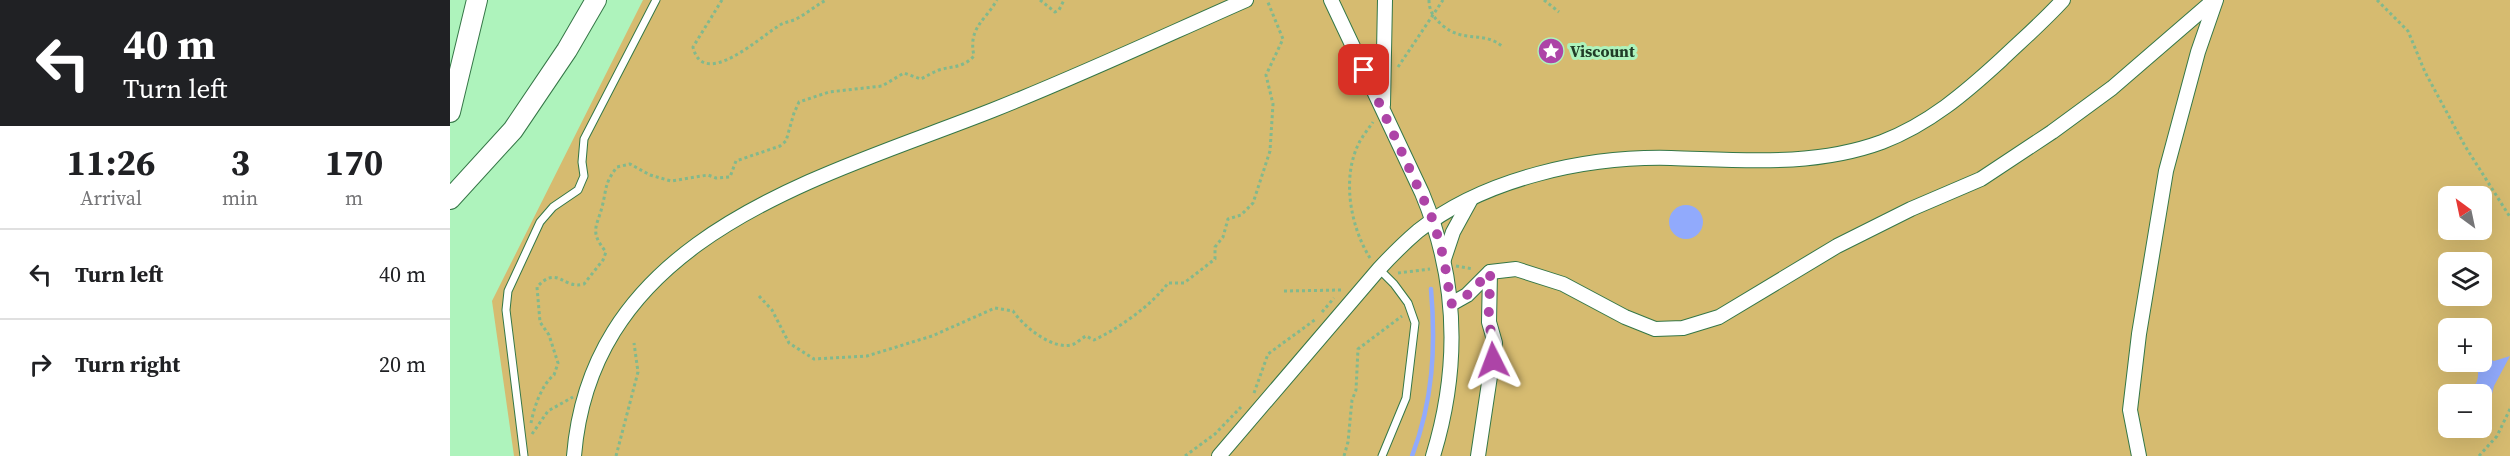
<!DOCTYPE html>
<meta charset="utf-8">
<style>
:root{--surface:#fff;--page:#f6f6f6;--text:#202124;--muted:#757577;--line:#e0e0e0}
body{margin:0;font-family:"Source Serif 4",serif;background:var(--page);color:var(--text);height:100vh;display:flex;flex-direction:column;font-size:22px;white-space:nowrap}
*{box-sizing:border-box;margin:0}
p{font-size:20px;color:var(--muted)}
.icon{flex:none;width:33px;height:33px;fill:none;stroke:currentColor;stroke-width:2;stroke-linecap:round;stroke-linejoin:round}
.map{position:relative;flex:1;overflow:hidden}
.details{display:flex;flex-direction:column;background:var(--surface);width:450px}
.details>*{flex:none}
.top-card{background:#202124;color:#fff;overflow:hidden}
.needle{width:39px;rotate:327deg}
.buttons{position:absolute;left:1988px;top:186px;display:grid;gap:12px}
.buttons a{display:grid;place-items:center;width:54px;height:54px;border-radius:9px;background:var(--surface);box-shadow:0 6px 24px #0002;font-size:30px}
.pin{position:absolute;display:grid;place-items:center;width:51px;height:51px;color:#fff;margin:-26px;border-radius:12px;box-shadow:0 3px 9px #0006}
.me{position:absolute;width:66px;margin:-33px;rotate:357deg;stroke-linejoin:round;filter:drop-shadow(0 0 4px #0008)}
.turn{display:flex;align-items:center;gap:21px;height:126px;padding:0 24px;font-size:27px}
.turn .icon{width:78px;height:78px;stroke-width:2.5}
.turn b{display:block;font-size:42px;line-height:51px}
.eta{display:flex;justify-content:space-evenly;align-items:center;height:102px;text-align:center}
.eta b{font-size:36px;font-weight:700;line-height:42px}
ul{padding:0;list-style:none}
li{display:flex;align-items:center;gap:18px;height:90px;padding:0 24px;border-top:2px solid var(--line)}
li div{flex:1}
li b{display:block;font-size:22px}
li em{font-style:normal}
main{display:flex;flex:1;min-height:0}
.map>svg:first-child{display:block}
</style>
<main>
<section class="details">
<div class="top-card">
<div class="turn"><svg class="icon" aria-label="left" viewBox="0 0 24 24"><path d="M17 20v-9H6M10 6l-5 5 5 5"/></svg><div><b>40 m</b>Turn left</div></div>
</div>
<div class="eta">
<div><b>11:26</b><p>Arrival</p></div>
<div><b>3</b><p>min</p></div>
<div><b>170</b><p>m</p></div>
</div>
<ul>
<li><svg class="icon" aria-label="left" viewBox="0 0 24 24"><path d="M17 20v-9H6M10 6l-5 5 5 5"/></svg><div><b>Turn left</b></div><em>40 m</em></li>
<li><svg class="icon" aria-label="right" viewBox="0 0 24 24"><path d="M7 20v-9h11M14 6l5 5-5 5"/></svg><div><b>Turn right</b></div><em>20 m</em></li>
</ul>
</section>
<div class="map">
<svg width="2060" height="456" viewBox="0 0 2060 456">
<rect width="100%" height="100%" fill="#aef3bc"/>
<path fill="#d6bb70" fill-rule="evenodd" d="M193,0H2060V456H64L42,301ZM1998,196H2031V230H1998ZM1998,262H2031V296H1998ZM1998,328H2031V362H1998ZM1998,394H2031V428H1998Z"/>
<g fill="#91aafc">
<circle cx="1236" cy="222" r="17"/>
<path d="M2060,356L2044,386L2039,407H2031V394L2018,393C2029,384 2030,374 2026,362H2031L2032,356L2044,361Z"/>
</g>
<g fill="none" stroke-linecap="round" stroke-linejoin="round">
<path stroke="#91aafc" stroke-width="4.5" d="M962,456C983,401 986,347 981,289"/>
<defs>
<g id="lane">
<polyline points="929,269 944,284 958,303 965,323 956,398 932,456"/>
<polyline points="74,456 56,310 58,291 90,222 103,207 128,190 134,176 132,162 134,139 206,0"/>
</g>
<g id="street">
<path d="M881,0L972,193C1008,279 1010,368 983,456"/>
<polyline points="933,105 935,0"/>
<polyline points="994,259 1003,232 1020,201"/>
<polyline points="1001,304 1017,295 1040,272 1066,269 1113,284 1175,317 1205,329 1233,328 1269,317 1387,246 1461,209 1531,179 1602,132 1662,88 1764,0"/>
<path d="M124,456C142,234 371,178 543,110C629,76 712,37 796,0"/>
<path d="M769,456L929,269C941,256 954,243 968,231C1035,178 1137,156 1221,158C1293,160 1364,167 1432,142C1479,124 1515,93 1551,60C1572,40 1594,21 1613,0"/>
<polyline points="1028,456 1045,343 1039,322 1040,272"/>
<polyline points="1689,456 1680,410 1689,334 1716,171 1748,52 1766,0"/>
</g>
<g id="secondary">
<polyline points="0,112 27,0"/>
<polyline points="0,199 63,130 117,50 146,0"/>
</g>
</defs>
<use href="#lane" stroke="#357747" stroke-width="9"/>
<use href="#street" stroke="#357747" stroke-width="16"/>
<use href="#secondary" stroke="#357747" stroke-width="22"/>
<g stroke="#81b98d" stroke-width="3" stroke-dasharray="3 3" stroke-linecap="butt">
<path d="M272,0L243,47C253,90 309,38 327,27C332,23 338,22 344,20C355,15 365,6 376,0"/>
<polyline points="590,0 605,12 609,10 614,0"/>
<path d="M979,0C979,11 984,18 992,25C1014,44 1034,30 1053,47"/>
<polyline points="1094,0 1109,12"/>
<polyline points="1927,0 1958,31 1975,72 2015,146 2060,217"/>
<polyline points="948,67 993,0"/>
<path d="M920,258C900,226 891,176 910,141C914,134 919,128 923,122"/>
<polyline points="1006,266 1023,269"/>
<polyline points="948,273 980,269"/>
<polyline points="834,291 892,290"/>
<path d="M309,296L322,310L339,343L364,359L417,356L482,336L545,308L563,311C573,326 604,352 624,344C628,342 632,338 636,336L644,340C668,329 702,305 718,283H734L765,259V247L773,237L778,219L791,215L803,203L820,151L823,104L816,75L833,39L817,0"/>
<polyline points="872,312 884,298"/>
<polyline points="804,393 818,354 866,319"/>
<path d="M81,423C84,407 92,384 104,375L108,363L99,335L90,322L87,287C108,264 113,290 134,284L153,260L156,252C139,231 147,227 152,207C157,188 154,184 167,167L180,164L200,175L221,181L258,175L266,178L280,177L286,161L330,146L336,141L344,113L349,102L379,92L432,86L454,73L471,79C477,76 483,72 489,70C502,66 513,68 524,56C518,28 534,22 547,0"/>
<polyline points="82,434 98,411 123,397"/>
<polyline points="166,456 188,372 184,343"/>
<polyline points="735,456 765,434 791,407"/>
<polyline points="894,456 898,442 902,400 906,390 908,349 952,316"/>
<polyline points="2029,456 2047,436 2060,409"/>
</g>
<use href="#lane" stroke="#fff" stroke-width="7"/>
<use href="#street" stroke="#fff" stroke-width="14"/>
<use href="#secondary" stroke="#fff" stroke-width="20"/>
</g>
<g fill="none" stroke-linecap="round" stroke-linejoin="round">
<path stroke="#ad44a7" stroke-width="10" stroke-dasharray="0 18" d="M914,70L983,220L994,259L1001,304L1017,295L1040,272C1041,288 1038,305 1039,321C1041,337 1045,342 1043,360"/>
</g>
<defs>
<symbol id="sight-disc" viewBox="-11 -11 22 22"><circle r="9.5" fill="#ad44a7" stroke="#aef3bc"/><path d="M0-6L1.8-2.2L6-1.7L2.9 1.2L3.7 5.4L0 3.3L-3.7 5.4L-2.9 1.2L-6-1.7L-1.8-2.2Z" fill="#fff"/></symbol>
</defs>
<g fill-rule="evenodd">
<use href="#sight-disc" x="1086" y="36" width="30" height="30"/>
</g>
<g text-anchor="middle" dominant-baseline="central" stroke-width="6" stroke-linejoin="round" paint-order="stroke">
<g font-size="16" font-weight="bold" fill="#213c27" stroke="#aef3bc" text-anchor="start">
<text x="1120" y="51">Viscount</text>
</g>
</g>
</svg>
<div class="buttons">
<a><svg class="needle" viewBox="-14 -14 28 28"><path d="M0-13l5 13h-10z" fill="#e53935"/><path d="M0 13l5-13h-10z" fill="#757577"/></svg></a>
<a><svg class="icon" aria-label="layers" viewBox="0 0 24 24"><path d="M12 4l9 5-9 5-9-5zM3 14l9 5 9-5"/></svg></a>
<a>+</a>
<a>−</a>
</div>
<div class="pin" style="left:914px;top:70px;background:#d93025"><svg class="icon" aria-label="arrive" viewBox="0 0 24 24"><path d="M6 21V4h12l-3 4 3 4H6"/></svg></div>
<svg class="me" style="left:1043px;top:360px" viewBox="-20 -20 40 40"><path d="M0-17L14 15 0 8-14 15z" fill="#ad44a7" stroke="#fff" stroke-width="4"/></svg>
</div>
</main>
